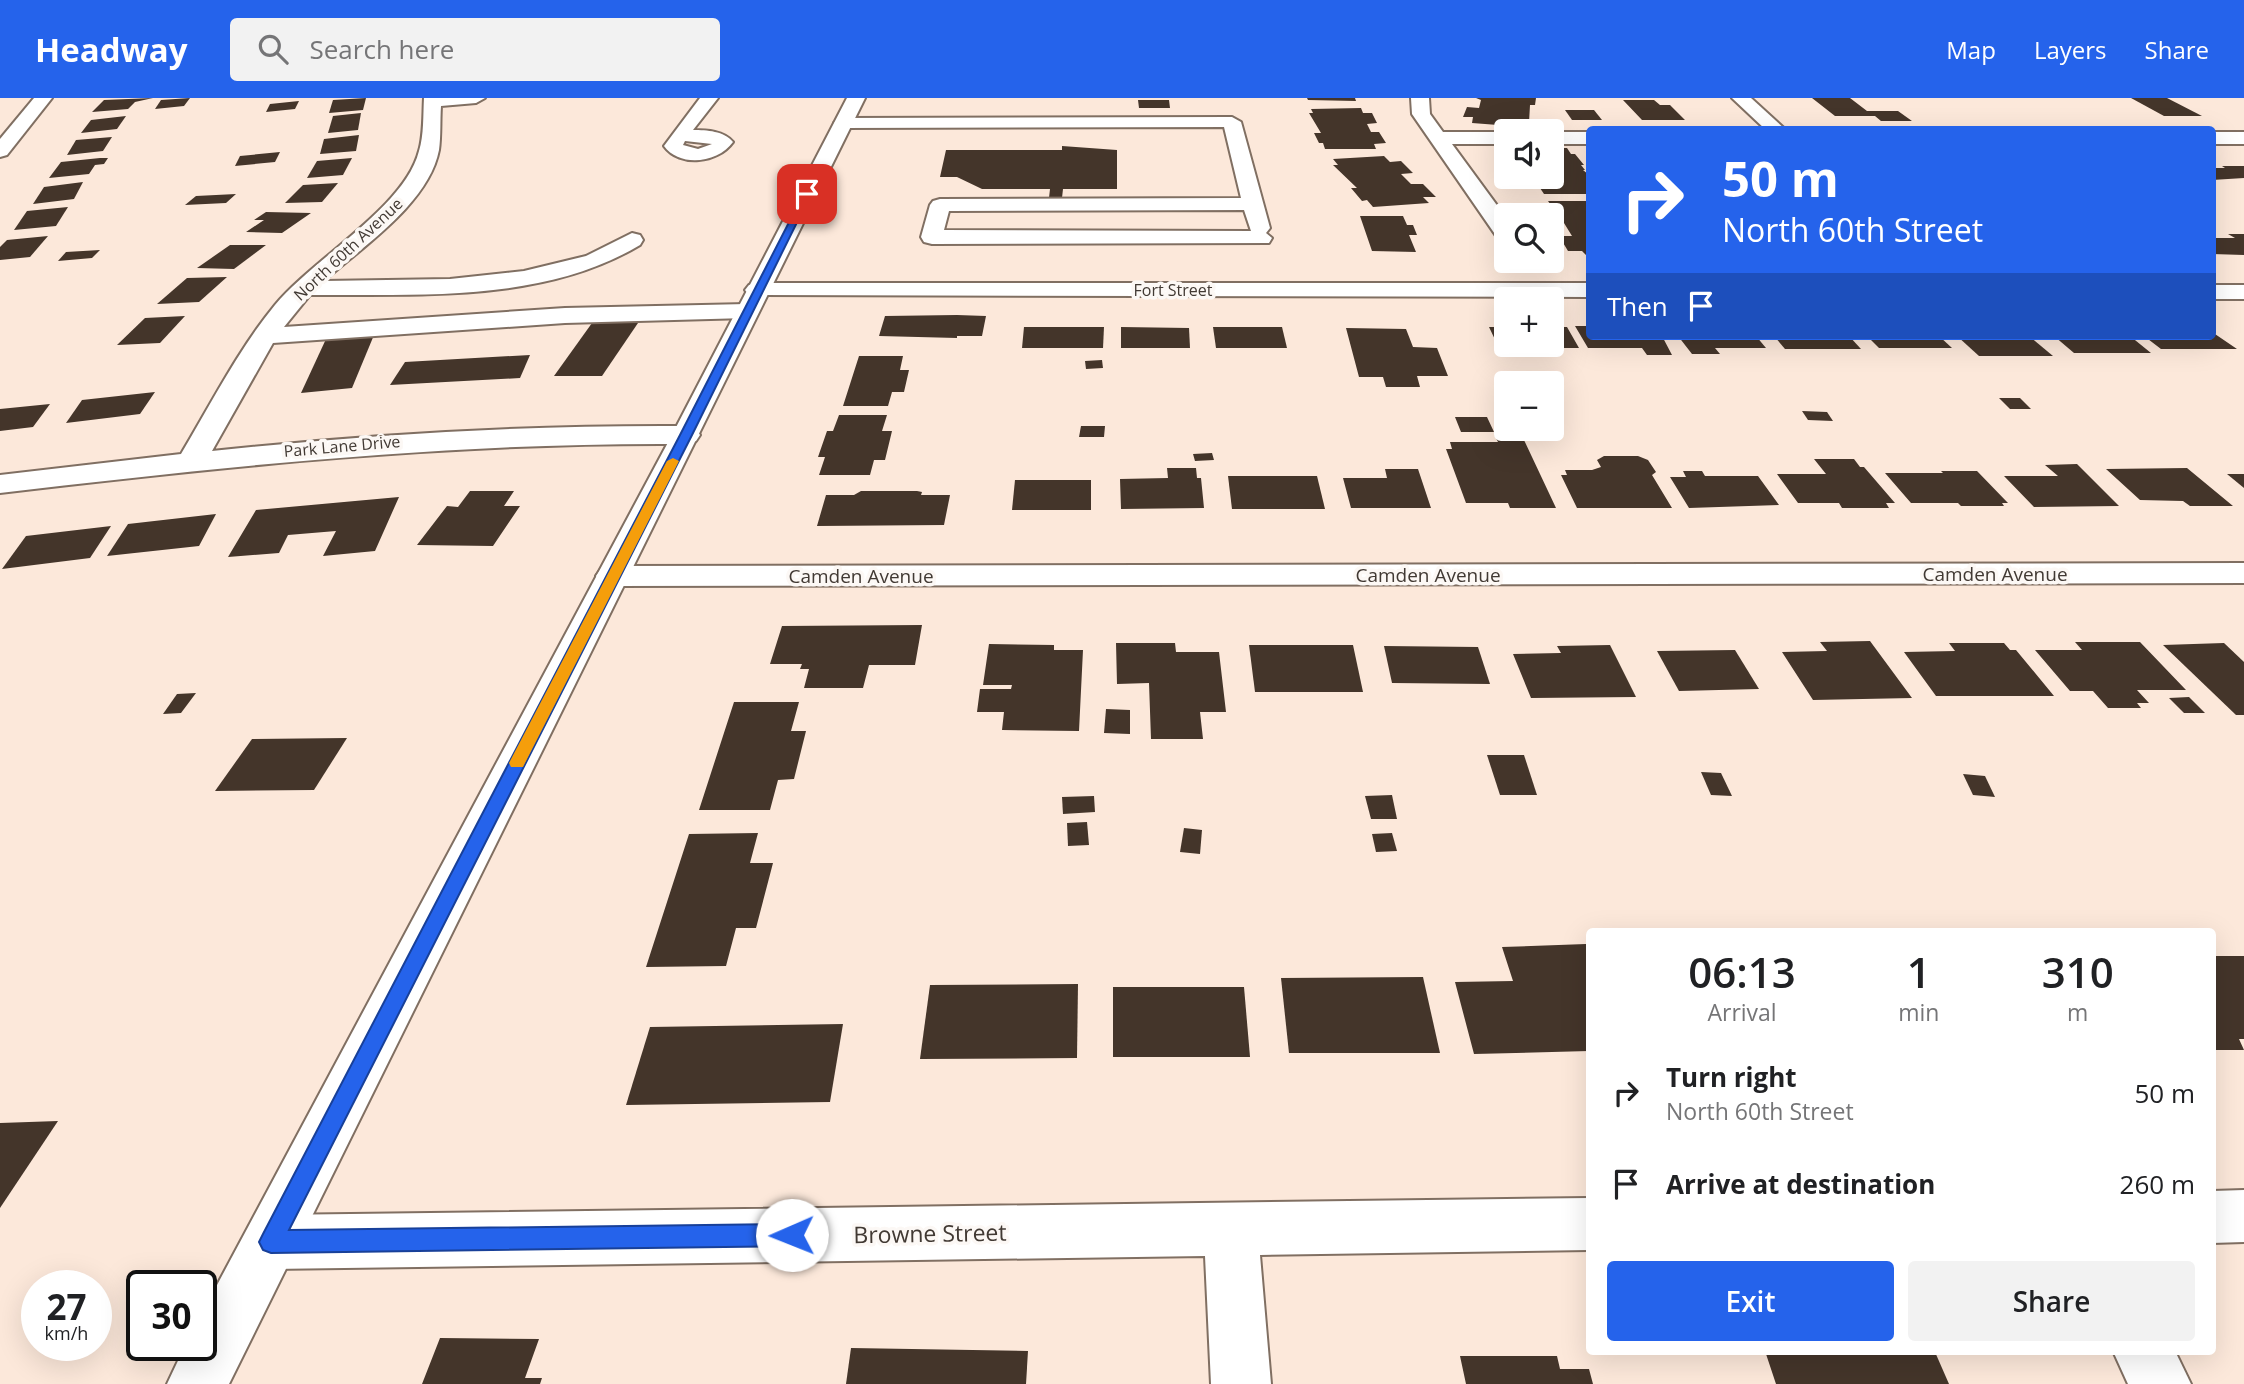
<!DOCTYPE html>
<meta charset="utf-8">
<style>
:root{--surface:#fff;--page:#f2f2f2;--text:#202124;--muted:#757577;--accent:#2563eb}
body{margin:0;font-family:"Open Sans",sans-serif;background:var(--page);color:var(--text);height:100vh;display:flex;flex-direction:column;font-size:26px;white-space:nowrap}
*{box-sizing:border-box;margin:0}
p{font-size:23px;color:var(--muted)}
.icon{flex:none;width:38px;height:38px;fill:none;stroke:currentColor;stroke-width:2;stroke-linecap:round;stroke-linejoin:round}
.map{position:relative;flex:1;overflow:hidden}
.drawer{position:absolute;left:1586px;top:830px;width:630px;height:427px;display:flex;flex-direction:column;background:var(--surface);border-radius:7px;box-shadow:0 7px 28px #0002}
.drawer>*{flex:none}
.top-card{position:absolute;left:1586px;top:28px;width:630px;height:214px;border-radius:7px;box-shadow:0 7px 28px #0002;background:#2563eb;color:#fff;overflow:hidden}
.tools{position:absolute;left:1494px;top:21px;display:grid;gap:14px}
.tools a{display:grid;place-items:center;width:70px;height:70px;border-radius:7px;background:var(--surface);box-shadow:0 7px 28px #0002;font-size:35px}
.speed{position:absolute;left:21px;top:1172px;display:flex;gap:14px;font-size:35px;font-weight:700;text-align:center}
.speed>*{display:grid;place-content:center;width:91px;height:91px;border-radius:50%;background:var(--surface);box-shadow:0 7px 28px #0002;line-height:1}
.speed small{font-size:18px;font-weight:400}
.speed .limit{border:4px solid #111;border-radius:10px;background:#fff;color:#111}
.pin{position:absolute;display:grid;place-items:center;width:60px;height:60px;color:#fff;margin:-30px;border-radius:14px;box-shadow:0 4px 10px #0006}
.me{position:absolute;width:77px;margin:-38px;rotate:269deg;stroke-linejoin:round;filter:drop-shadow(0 0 5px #0008)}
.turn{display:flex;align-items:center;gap:24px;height:147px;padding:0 21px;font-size:32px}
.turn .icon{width:91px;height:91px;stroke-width:2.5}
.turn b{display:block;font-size:49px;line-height:60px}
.then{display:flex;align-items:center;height:66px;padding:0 21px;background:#0003;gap:14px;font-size:26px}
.eta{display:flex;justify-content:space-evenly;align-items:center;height:119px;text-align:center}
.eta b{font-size:42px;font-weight:600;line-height:49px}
.primary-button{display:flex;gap:14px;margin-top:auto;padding:14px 21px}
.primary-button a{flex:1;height:80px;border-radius:7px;background:var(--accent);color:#fff;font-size:28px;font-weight:600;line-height:80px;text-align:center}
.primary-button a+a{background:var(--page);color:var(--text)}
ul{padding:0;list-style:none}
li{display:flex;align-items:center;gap:21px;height:91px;padding:0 21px}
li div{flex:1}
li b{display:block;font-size:26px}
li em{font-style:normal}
header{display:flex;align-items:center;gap:42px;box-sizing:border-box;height:98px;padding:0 35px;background:var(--accent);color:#fff}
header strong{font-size:33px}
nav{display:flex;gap:38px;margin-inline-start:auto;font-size:24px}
.search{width:490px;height:63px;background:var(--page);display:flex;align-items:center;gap:18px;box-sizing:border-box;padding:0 24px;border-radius:7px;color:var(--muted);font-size:26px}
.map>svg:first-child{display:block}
</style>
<header>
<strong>Headway</strong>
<div class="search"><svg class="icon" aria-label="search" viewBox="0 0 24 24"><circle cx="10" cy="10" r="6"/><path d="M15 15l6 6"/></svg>Search here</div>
<nav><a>Map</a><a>Layers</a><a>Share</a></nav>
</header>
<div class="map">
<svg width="2244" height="1286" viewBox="0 0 2244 1286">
<rect width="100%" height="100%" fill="#fce8da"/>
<g fill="#44352a">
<polygon points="153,0 135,4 128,11 92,14 104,2"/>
<polygon points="190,0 184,8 155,11 161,2"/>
<polygon points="366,0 363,12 329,15 333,2"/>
<polygon points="1307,0 1355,0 1356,3 1308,2"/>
<polygon points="1476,0 1536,0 1535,7 1530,7 1529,25 1525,25 1524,29 1472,25 1473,19 1463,19 1467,9 1479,10 1481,2"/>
<polygon points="1812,0 1850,0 1867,13 1898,13 1912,23 1881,23 1875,18 1835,18"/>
<polygon points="2131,0 2167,0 2202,18 2164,18"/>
<polygon points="1138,2 1169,2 1170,10 1139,10"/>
<polygon points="1623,2 1654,2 1660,7 1670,7 1685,22 1642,22"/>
<polygon points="299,3 295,11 266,14 270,6"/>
<polygon points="1361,10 1363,15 1372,15 1377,25 1367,26 1371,34 1379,34 1386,45 1374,46 1376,51 1325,51 1323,45 1319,45 1314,35 1321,35 1309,15 1313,15 1311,11"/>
<polygon points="1565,12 1594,12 1602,22 1572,22"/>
<polygon points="361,15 358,32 328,35 333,18"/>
<polygon points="126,18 117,31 81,35 91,22"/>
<polygon points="359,37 356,53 320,56 324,41"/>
<polygon points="112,39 103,53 67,57 76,42"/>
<polygon points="1062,48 1117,52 1117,91 1063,91 1062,100 1049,100 1050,91 982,91 957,79 940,79 946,52 1062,52"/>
<polygon points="1552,50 1567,50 1571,56 1575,56 1584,67 1581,67 1585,72 1583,72 1589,77 1589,96 1544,96 1540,90 1528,90 1520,79 1552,79"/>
<polygon points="280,54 275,64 235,68 240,58"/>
<polygon points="1384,58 1390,64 1401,63 1413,75 1401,76 1411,86 1423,86 1436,99 1423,99 1429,105 1373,109 1367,102 1362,103 1351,90 1357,90 1333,67 1338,67 1333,61"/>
<polygon points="100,60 108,60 104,66 95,67 89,76 49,80 61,64"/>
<polygon points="352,60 343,77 307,80 317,63"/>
<polygon points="2222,68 2244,68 2244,80 2212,82 2212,70 2225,70"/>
<polygon points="83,84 74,101 33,106 44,89"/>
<polygon points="338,85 322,104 285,105 303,87"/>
<polygon points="236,96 226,105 185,107 196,98"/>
<polygon points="1548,103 1589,103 1589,160 1582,153 1568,153 1559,138 1572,138 1564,125 1552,125 1552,117 1547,117 1542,110 1553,110"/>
<polygon points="68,109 56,128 14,132 27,113"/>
<polygon points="266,114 311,115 282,135 246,134 264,122 254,122"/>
<polygon points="1360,118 1403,118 1407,127 1413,127 1417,137 1409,137 1416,154 1372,153"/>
<polygon points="2228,136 2244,136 2244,157 2212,156 2212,140 2235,140"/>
<polygon points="48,138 30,159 0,162 0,149 7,142"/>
<polygon points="230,147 266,147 234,171 197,170"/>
<polygon points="100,152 92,160 58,163 66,154"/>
<polygon points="227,179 199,204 157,206 187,180"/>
<polygon points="957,217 986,218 982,238 957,238 957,240 879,238 885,218"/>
<polygon points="185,218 160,245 117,247 145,220"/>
<polygon points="592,225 638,225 602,278 554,278"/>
<polygon points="1575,228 1589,228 1589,238 1662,238 1672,257 1647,257 1642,250 1588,250"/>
<polygon points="1024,229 1104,229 1103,250 1022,250"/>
<polygon points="1121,229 1189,230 1190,250 1121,250"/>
<polygon points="1213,229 1282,229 1287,250 1216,250"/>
<polygon points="1489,229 1507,229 1507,247 1552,247 1552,229 1567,229 1579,250 1499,250"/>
<polygon points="1346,230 1406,231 1413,249 1437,250 1448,278 1417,278 1420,289 1386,289 1383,279 1359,279"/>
<polygon points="2212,234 2237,251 2161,251 2144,238 2212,238"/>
<polygon points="374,237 352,290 301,295 326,241"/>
<polygon points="1678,238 1756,238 1766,250 1715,250 1720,256 1692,256"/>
<polygon points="1774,238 1849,238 1861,251 1785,251"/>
<polygon points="1867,238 1939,238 1952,250 1879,250"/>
<polygon points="1957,238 2029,238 2053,258 1979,258"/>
<polygon points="2054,238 2130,238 2151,255 2074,255"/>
<polygon points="530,257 520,280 390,287 405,264"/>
<polygon points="859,258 903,258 900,272 909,272 904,294 892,294 888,308 843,308"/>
<polygon points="1102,262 1103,270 1086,271 1085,263"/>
<polygon points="155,294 140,316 66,325 82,302"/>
<polygon points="1999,300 2020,300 2031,311 2010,311"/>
<polygon points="50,306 33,329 0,333 0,311"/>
<polygon points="1802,313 1827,314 1833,323 1808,322"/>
<polygon points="839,317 887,317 882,333 892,333 885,362 874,362 870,377 819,377 825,359 818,359 827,333 833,333"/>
<polygon points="1455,319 1487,319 1494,334 1461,334"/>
<polygon points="1081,328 1105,328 1104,339 1079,339"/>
<polygon points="1496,340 1523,340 1556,410 1510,410 1508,405 1466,405 1446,351 1452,351 1450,344 1498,344"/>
<polygon points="1212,355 1214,362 1195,363 1193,356"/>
<polygon points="1604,358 1638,358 1648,362 1656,374 1652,377 1672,410 1577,410 1561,377 1567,377 1565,372 1592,372 1601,369 1597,362"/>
<polygon points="1814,361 1854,361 1860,369 1864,369 1895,405 1886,405 1889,410 1842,410 1839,405 1798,405 1777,376 1826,376"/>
<polygon points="2077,366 2119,408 2034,409 2004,378 2058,378 2045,367"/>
<polygon points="1167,370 1196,370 1197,380 1201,380 1204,410 1121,411 1120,381 1168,380"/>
<polygon points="2187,370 2233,408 2190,408 2183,403 2140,402 2106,371"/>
<polygon points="1385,371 1418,371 1431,410 1351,410 1343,380 1387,380"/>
<polygon points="1683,373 1702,373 1705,378 1758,378 1779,407 1689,410 1670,379 1686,379"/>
<polygon points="1941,373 1977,373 2008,405 2002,405 2004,408 1961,408 1958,405 1911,405 1885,375 1943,375"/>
<polygon points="2227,376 2244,376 2244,390"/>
<polygon points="1228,378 1317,378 1325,411 1232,411"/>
<polygon points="1015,382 1091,382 1091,412 1012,412"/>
<polygon points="470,393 514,393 504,408 520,408 493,448 417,447 447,408 458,409"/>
<polygon points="861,393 917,393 922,394 921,397 950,397 944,427 817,428 826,397 854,397"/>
<polygon points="399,399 375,453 323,458 336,433 288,437 279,455 228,459 256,412"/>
<polygon points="216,416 199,448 107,458 128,426"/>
<polygon points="111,428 90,460 2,471 26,438"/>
<polygon points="922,527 915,567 869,567 863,590 804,590 809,571 800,571 802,566 770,566 782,528"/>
<polygon points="1870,543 1912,600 1813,602 1782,554 1827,553 1820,544"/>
<polygon points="2075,544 2140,544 2186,592 2137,592 2149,605 2137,605 2141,610 2108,610 2093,593 2070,593 2035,552 2082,552"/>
<polygon points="1116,545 1175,545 1176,554 1219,554 1226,614 1200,614 1203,641 1151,641 1149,585 1117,586"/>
<polygon points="1949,545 2004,545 2010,552 2016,552 2054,598 1936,598 1904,554 1955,553"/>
<polygon points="2224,545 2244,564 2244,617 2236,617 2163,547"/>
<polygon points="989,546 1054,547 1054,552 1083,552 1079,633 1002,632 1004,614 977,614 980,591 1011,591 1012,587 983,587"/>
<polygon points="1249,547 1353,547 1363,594 1255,594"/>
<polygon points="1610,547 1636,599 1531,600 1513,556 1561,555 1557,548"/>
<polygon points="1384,548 1478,549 1490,586 1392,585"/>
<polygon points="1735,552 1759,591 1679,593 1657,553"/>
<polygon points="196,595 181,615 163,616 177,596"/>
<polygon points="2189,599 2205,615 2184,615 2169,600"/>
<polygon points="734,604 799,604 791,633 806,633 794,681 778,682 770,712 699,712"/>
<polygon points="1106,611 1130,612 1130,636 1104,635"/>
<polygon points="347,640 314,692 215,693 252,641"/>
<polygon points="1487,657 1524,657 1537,697 1500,697"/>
<polygon points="1701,674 1721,675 1732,698 1711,697"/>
<polygon points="1963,676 1985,678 1995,699 1973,697"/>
<polygon points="1392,697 1397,721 1371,721 1365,698"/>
<polygon points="1094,698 1095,714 1063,716 1062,699"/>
<polygon points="1087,724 1089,747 1068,748 1067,725"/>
<polygon points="1184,730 1202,732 1200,756 1180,754"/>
<polygon points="758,735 750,765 773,765 756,830 736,830 726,868 646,869 689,736"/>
<polygon points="1392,735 1397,753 1376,754 1372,736"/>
<polygon points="1586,846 1589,855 1589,953 1474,956 1455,884 1513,883 1502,849"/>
<polygon points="2212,858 2244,858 2244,941 2239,941 2244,952 2212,952"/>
<polygon points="1423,879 1440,955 1289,955 1281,880"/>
<polygon points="1078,886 1077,960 920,961 930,887"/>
<polygon points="1113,889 1244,889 1250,959 1113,959"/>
<polygon points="843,926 830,1004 626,1007 650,929"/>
<polygon points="58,1023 0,1110 0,1025"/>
<polygon points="440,1240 539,1241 525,1280 542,1280 540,1286 422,1286"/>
<polygon points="851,1250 1028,1253 1026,1286 846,1286"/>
<polygon points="1765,1253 1935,1254 1949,1286 1776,1286"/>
<polygon points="1460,1258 1557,1258 1560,1271 1589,1271 1593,1286 1466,1286"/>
</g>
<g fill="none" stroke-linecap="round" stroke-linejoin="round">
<defs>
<g id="minor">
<polygon points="34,0 52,0 7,57 0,59 0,41"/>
<path d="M424,0H485L476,5L441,8C440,23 441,38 439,52C429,105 362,149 324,183L450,181L524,173L586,158L632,135L640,137L643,142L640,147C543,205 420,196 310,197L284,229L565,210L747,206L756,208L759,213L756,218L747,220L565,225L273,245L212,353C370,336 527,327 686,328L696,331L700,337L696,343L686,346C456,344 228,368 0,395V377L181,356C211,306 238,252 275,207C314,160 405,109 419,53C424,37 423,17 424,0Z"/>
<path d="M700,0H718L693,32C707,32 724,33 733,44C718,65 680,70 664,48ZM685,43L712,46L698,51L683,47Z"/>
<polygon points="1411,0 1429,0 1430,16 1443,34 1507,34 1507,46 1452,46 1507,121 1507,143 1499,142 1412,16"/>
<polygon points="1732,0 1751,0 1786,32 1766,32"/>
<path d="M1232,19L1241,24L1270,130L1266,135L1272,140L1269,145L932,146L924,144L921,139L930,107L933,103L940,101L1241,100L1224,29L843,30L834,25L843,20ZM1244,112L1251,133L944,132L949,113Z"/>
<rect x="1552" y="34" width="37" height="12"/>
<rect x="2212" y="34" width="32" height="12"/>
<polygon points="757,185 1589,185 1589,199 749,197 745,192 749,187"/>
<rect x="2212" y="187" width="32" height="14"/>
<polygon points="2244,465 2244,485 613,488 601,485 596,478 601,471 613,468"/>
<polygon points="2244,1092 2244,1144 2212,1145 2212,1093"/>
<polygon points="1589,1100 1589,1152 1260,1157 1271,1286 1211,1286 1205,1158 271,1171 252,1163 243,1144 252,1125 271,1117"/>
<polygon points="2113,1253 2175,1253 2191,1286 2128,1286"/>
</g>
<polygon id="major" points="847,0 865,0 229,1286 167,1286 185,1248 201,1248 201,1217 672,337"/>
</defs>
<use href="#minor" stroke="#806f62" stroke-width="4"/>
<use href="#major" stroke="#806f62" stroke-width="4"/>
<use href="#minor" fill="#fff" fill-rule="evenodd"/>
<use href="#major" fill="#fff" fill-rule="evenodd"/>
</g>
<polygon fill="#2563eb" stroke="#184099" stroke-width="2" points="804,95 811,96 692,337 289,1132 792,1126 800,1129 804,1137 800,1145 792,1148 271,1155 263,1152 259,1144 263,1136 680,337"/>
<polygon fill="#f59e0b" points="673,360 679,363 525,665 523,669 511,669 509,665 667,363"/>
<g text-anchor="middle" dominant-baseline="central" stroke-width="7" stroke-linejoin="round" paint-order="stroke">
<g font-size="16" fill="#413933" stroke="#fcf8f5">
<text transform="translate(348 151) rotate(-43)">North 60th Avenue</text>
<text x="1173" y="192">Fort Street</text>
<text transform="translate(342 348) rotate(-5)">Park Lane Drive</text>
</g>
<g font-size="19" fill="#413933" stroke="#fcf8f5">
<text x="1995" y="476">Camden Avenue</text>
<text x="1428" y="477">Camden Avenue</text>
<text x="861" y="478">Camden Avenue</text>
</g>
<g font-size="23" fill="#413933" stroke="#fcf8f5">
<text transform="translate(930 1135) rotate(-1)">Browne Street</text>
</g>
</g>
</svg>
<div class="tools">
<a><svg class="icon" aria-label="sound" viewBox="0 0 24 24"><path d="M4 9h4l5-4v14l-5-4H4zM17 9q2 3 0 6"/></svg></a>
<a><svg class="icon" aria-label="search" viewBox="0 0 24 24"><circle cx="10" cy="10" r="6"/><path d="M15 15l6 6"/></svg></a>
<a>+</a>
<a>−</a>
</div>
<div class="speed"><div>27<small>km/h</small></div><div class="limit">30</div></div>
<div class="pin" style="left:807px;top:96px;background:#d93025"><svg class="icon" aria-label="arrive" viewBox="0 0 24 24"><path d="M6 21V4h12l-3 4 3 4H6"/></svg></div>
<svg class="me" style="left:792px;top:1137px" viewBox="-20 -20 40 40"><circle r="19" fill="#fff"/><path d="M0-13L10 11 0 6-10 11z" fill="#2563eb"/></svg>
<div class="top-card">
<div class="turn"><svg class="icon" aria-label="right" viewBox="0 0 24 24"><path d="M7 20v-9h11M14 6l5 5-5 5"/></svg><div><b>50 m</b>North 60th Street</div></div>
<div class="then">Then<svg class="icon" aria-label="arrive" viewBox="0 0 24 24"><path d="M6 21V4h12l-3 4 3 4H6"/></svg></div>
</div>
<section class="drawer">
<div class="eta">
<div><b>06:13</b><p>Arrival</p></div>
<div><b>1</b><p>min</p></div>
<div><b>310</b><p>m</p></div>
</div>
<ul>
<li><svg class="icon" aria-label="right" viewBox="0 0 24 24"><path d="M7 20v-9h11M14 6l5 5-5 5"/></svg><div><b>Turn right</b><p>North 60th Street</p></div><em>50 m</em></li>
<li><svg class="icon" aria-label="arrive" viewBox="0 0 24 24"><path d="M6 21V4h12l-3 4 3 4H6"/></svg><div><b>Arrive at destination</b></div><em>260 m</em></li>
</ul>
<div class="primary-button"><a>Exit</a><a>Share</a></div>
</section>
</div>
